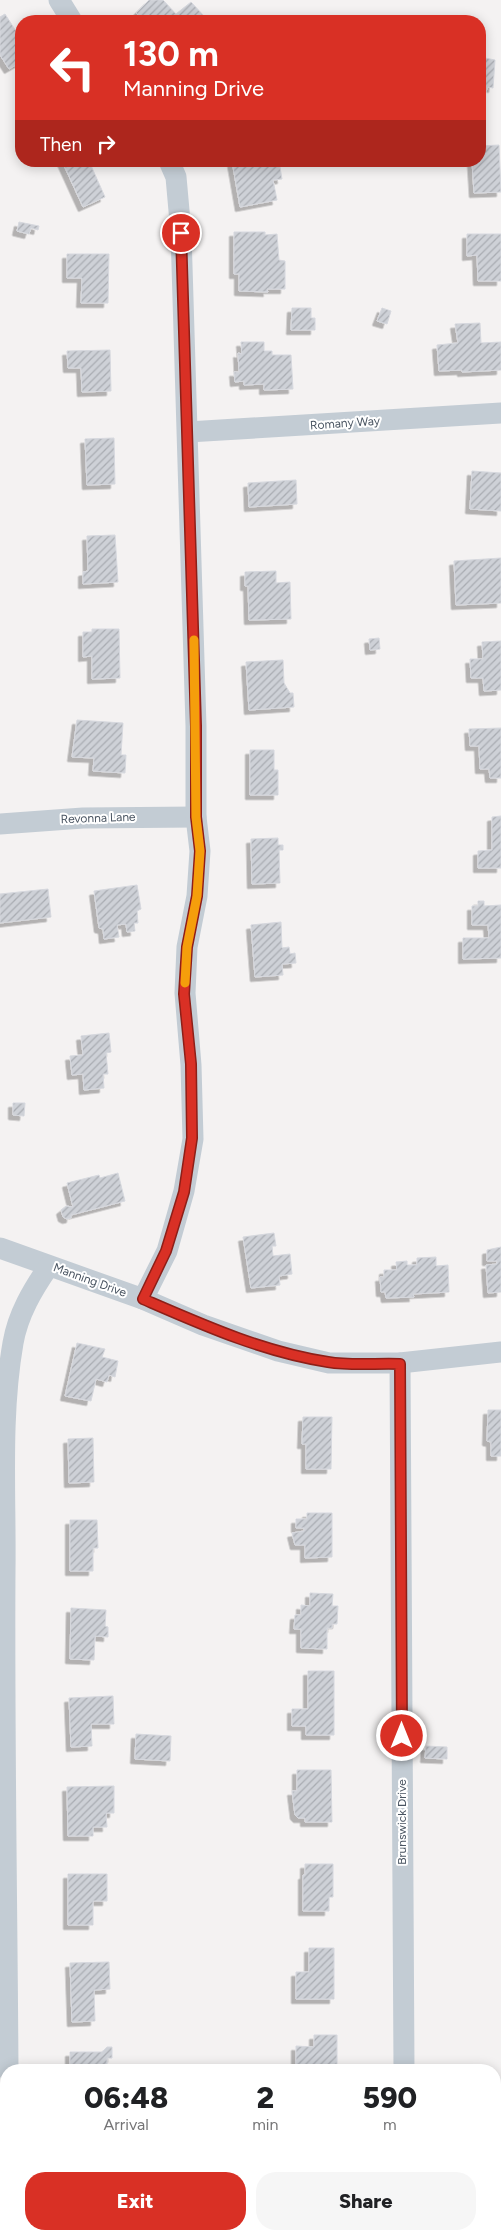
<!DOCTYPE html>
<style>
:root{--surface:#fff;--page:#f6f6f6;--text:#202124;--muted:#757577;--accent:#d93025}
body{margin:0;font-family:Figtree,sans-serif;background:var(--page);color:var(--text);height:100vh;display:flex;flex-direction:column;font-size:19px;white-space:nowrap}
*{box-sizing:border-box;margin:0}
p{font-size:16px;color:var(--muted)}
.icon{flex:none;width:28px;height:28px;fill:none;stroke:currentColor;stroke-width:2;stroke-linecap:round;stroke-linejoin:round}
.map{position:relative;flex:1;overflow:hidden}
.side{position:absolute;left:0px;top:2064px;width:501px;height:176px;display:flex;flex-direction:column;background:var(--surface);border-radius:20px 20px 0 0;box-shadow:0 2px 12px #0003}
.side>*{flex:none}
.top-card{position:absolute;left:15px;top:15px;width:471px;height:152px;border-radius:20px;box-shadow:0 2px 12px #0003;background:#d93025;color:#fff;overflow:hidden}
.pin{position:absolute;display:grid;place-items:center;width:42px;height:42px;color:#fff;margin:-21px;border:2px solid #fff;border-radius:50%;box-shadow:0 1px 5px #0007}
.me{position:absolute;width:55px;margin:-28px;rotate:0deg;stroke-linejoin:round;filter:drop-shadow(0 0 4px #0008)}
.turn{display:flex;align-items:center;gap:18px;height:105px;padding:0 25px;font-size:22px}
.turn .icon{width:65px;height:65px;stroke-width:2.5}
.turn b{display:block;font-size:35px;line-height:42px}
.then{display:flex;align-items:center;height:48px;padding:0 25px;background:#0003;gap:10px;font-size:19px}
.eta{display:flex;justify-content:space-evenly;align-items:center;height:85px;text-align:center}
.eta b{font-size:30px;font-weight:800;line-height:35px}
.cta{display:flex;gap:10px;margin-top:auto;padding:10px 25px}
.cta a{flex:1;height:58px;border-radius:20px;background:var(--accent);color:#fff;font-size:20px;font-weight:800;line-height:58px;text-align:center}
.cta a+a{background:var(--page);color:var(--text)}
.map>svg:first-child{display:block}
</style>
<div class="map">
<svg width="501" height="2239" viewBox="0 0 501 2239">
<defs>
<pattern id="building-hatch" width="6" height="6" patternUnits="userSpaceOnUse" patternTransform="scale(1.25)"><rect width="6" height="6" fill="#ced1d7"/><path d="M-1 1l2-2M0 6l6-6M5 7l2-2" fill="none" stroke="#a9acb2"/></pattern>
<filter id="shadow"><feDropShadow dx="-4.5" dy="4.5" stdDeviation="0" flood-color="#0004"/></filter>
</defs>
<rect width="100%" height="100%" fill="#f4f2f2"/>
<g fill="url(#building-hatch)" stroke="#d6d8de" filter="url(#shadow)">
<polygon points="149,0 163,0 176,14 191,2 204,16 198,21 144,21 136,13"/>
<polygon points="5,14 21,39 21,62 9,69 0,55 0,17"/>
<polygon points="480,57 495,60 493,88 488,87 485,94 480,94"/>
<polygon points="499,145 501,192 474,193 472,161 480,161 480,146"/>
<polygon points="62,161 89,161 105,197 83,207"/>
<polygon points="232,161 279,161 282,179 273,180 277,200 240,207"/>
<polygon points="19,222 39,226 38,230 31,228 29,234 17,231"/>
<polygon points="234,232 265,232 265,235 277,234 279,260 285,261 285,289 267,289 268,292 239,291 239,274 234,274"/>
<polygon points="467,234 501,234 501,281 478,281 477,255 467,256"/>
<polygon points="67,254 109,254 108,303 81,303 82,278 67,278"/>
<polygon points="292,308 311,308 311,318 315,318 315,330 291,330"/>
<polygon points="382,308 391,311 387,324 377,321"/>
<polygon points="480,323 481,343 501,342 501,370 462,372 462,370 439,371 437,345 458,343 455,324"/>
<polygon points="241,342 264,342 264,351 272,351 272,355 291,355 293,389 264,390 264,384 244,385 244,381 235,382 234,372 239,372 238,353 242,354"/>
<polygon points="110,350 111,391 82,392 81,368 68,368 67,351"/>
<polygon points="114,438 115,484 87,485 85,439"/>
<polygon points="472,471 501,473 501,511 470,509"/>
<polygon points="296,480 297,504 249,507 248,483"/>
<polygon points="115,535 118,582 83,584 83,572 88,571 87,536"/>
<polygon points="501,558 501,603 456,605 454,561"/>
<polygon points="276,571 276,583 290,582 291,619 249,620 248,586 245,586 245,572"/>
<polygon points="92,629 119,629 120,678 92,679 92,656 83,657 83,632 92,632"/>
<polygon points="379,638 380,649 370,650 369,639"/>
<polygon points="501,641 501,690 484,691 483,678 471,678 470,659 483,659 482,642"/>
<polygon points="283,660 284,683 290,693 293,693 294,707 249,710 246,662"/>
<polygon points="77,720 123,723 121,755 126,755 125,773 93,771 94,758 72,757"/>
<polygon points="501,728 501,778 490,778 489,769 480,769 479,746 470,746 469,729"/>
<polygon points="250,750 274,750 274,770 278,770 278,795 250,795"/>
<polygon points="501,816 501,868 478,868 478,851 492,850 492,817"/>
<polygon points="278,838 278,845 283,845 283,850 279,850 280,883 252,884 251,839"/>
<polygon points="137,885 141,909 137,911 138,923 134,923 135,931 127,932 126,924 117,925 119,937 104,939 103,929 99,928 94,891"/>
<polygon points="48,889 51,917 0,923 0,894"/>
<polygon points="478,901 484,901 484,906 501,905 501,958 463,959 463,938 489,938 488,925 472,925 472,906 478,906"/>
<polygon points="281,922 282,948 289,947 290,954 295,953 296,963 282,964 283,975 255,977 251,925"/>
<polygon points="109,1033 111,1052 106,1053 108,1074 103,1074 104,1088 84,1090 83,1074 72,1075 70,1056 83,1055 81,1036"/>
<polygon points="13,1103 25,1103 24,1116 13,1115"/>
<polygon points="118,1173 125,1201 71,1215 71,1218 67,1219 63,1217 61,1210 66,1206 73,1207 67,1183 99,1175 100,1178"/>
<polygon points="274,1233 276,1246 272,1246 273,1256 290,1254 292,1274 279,1276 280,1285 251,1288 243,1237"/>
<polygon points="501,1247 501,1292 488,1293 486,1265 497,1264 497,1261 487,1261 487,1250"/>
<polygon points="436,1257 436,1266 448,1265 449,1292 413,1294 414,1297 386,1298 385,1292 381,1292 380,1277 384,1277 384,1270 397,1270 396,1262 407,1261 407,1265 417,1265 417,1258"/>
<polygon points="77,1343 105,1349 102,1357 118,1361 115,1377 109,1375 107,1382 96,1379 91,1401 65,1396"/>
<polygon points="488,1410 501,1410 501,1456 491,1456 491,1442 487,1441"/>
<polygon points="303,1417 332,1417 331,1469 306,1469 306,1444 302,1444"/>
<polygon points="93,1438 94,1482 69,1483 68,1439"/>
<polygon points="307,1513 332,1513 332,1557 305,1558 305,1545 295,1545 292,1533 304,1531 304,1528 296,1528 296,1519 307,1519"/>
<polygon points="70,1520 97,1520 98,1548 93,1548 93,1571 70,1571"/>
<polygon points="310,1593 333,1594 332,1606 338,1606 337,1624 332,1624 332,1628 327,1628 327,1649 301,1648 301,1629 294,1629 295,1615 301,1615 301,1605 310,1606"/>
<polygon points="71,1608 106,1610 105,1626 108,1627 108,1637 95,1636 94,1660 70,1659"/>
<polygon points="308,1671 334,1671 334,1735 306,1735 306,1726 292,1726 292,1709 308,1709"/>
<polygon points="113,1696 114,1724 91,1724 92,1746 71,1747 69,1698"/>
<polygon points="136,1734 171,1736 170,1761 135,1759"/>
<polygon points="426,1746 447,1747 447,1759 425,1758"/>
<polygon points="297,1770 331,1770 332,1822 305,1822 305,1818 298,1818 295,1815 292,1791 297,1791"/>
<polygon points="114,1786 114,1813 106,1813 107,1827 93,1827 93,1836 68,1836 67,1787"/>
<polygon points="305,1864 333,1864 333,1897 329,1897 329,1911 303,1911 303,1875 305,1875"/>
<polygon points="68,1874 107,1874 107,1901 93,1901 93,1925 68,1925"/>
<polygon points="309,1948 334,1948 334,1999 296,1999 296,1972 309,1972"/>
<polygon points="109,1962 110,1989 94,1990 95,2021 72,2022 70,1963"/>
<polygon points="314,2035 337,2035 337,2068 330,2068 330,2070 296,2070 296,2046 314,2047"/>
<polygon points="107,2047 112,2047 112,2058 107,2058 107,2068 113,2070 70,2070 70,2052 102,2052"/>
<polygon points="495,2137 501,2137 501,2164 495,2165"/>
</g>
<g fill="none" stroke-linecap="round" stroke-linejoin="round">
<g stroke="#c3ccd4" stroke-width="21">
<polyline points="59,0 72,21"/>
<polyline points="188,432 501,413"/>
<polyline points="0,824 83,818 196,817"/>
<polyline points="0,1248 143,1299 203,1325 278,1351 329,1363 400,1363 501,1352"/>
<polyline points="143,1299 167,1251 184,1191 193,1139 191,1065 185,993 187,947 197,896 200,851 196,817 196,726 181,233 176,177 169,161"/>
<polyline points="400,1363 404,2070"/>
<path d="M8,2070C7,1904 4,1737 5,1571C6,1495 0,1418 13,1343C18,1314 33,1289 49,1266"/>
<polyline points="495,2211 501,2210"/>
<polyline points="12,2234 13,2239"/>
<polyline points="62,2239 144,2234"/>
</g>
</g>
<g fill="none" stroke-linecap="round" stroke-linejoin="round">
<defs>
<path id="route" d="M181,233L196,726V817L200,851L197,896L187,947L184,994L191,1064L192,1138L184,1192L166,1251L143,1299C203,1325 263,1352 328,1362C351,1366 377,1363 400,1364L402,1736"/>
</defs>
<use href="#route" stroke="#8d1f18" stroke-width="12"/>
<use href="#route" stroke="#d93025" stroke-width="9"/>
<polyline stroke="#f59e0b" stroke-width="9" points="185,983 187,947 197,896 200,851 196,817 194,640"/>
</g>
<g text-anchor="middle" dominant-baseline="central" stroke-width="4" stroke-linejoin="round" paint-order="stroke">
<g font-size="12" fill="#495461" stroke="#fff">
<text transform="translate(345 423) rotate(-4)">Romany Way</text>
<text transform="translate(98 818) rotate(-2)">Revonna Lane</text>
<text transform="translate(90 1280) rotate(20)">Manning Drive</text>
<text transform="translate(402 1822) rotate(-90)">Brunswick Drive</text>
</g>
</g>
</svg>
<div class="pin" style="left:181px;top:233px;background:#d93025"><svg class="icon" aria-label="arrive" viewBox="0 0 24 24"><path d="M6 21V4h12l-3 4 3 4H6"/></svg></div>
<svg class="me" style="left:402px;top:1736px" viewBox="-20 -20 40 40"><circle r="17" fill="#d93025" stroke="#fff" stroke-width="3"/><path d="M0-11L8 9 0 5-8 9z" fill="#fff"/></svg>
<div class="top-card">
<div class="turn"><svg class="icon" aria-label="left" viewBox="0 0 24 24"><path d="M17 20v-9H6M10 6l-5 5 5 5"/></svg><div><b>130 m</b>Manning Drive</div></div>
<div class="then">Then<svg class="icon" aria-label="right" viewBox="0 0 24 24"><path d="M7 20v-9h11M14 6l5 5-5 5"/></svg></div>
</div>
<section class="side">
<div class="eta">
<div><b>06:48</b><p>Arrival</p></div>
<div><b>2</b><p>min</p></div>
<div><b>590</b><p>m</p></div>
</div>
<div class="cta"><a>Exit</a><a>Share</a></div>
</section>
</div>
